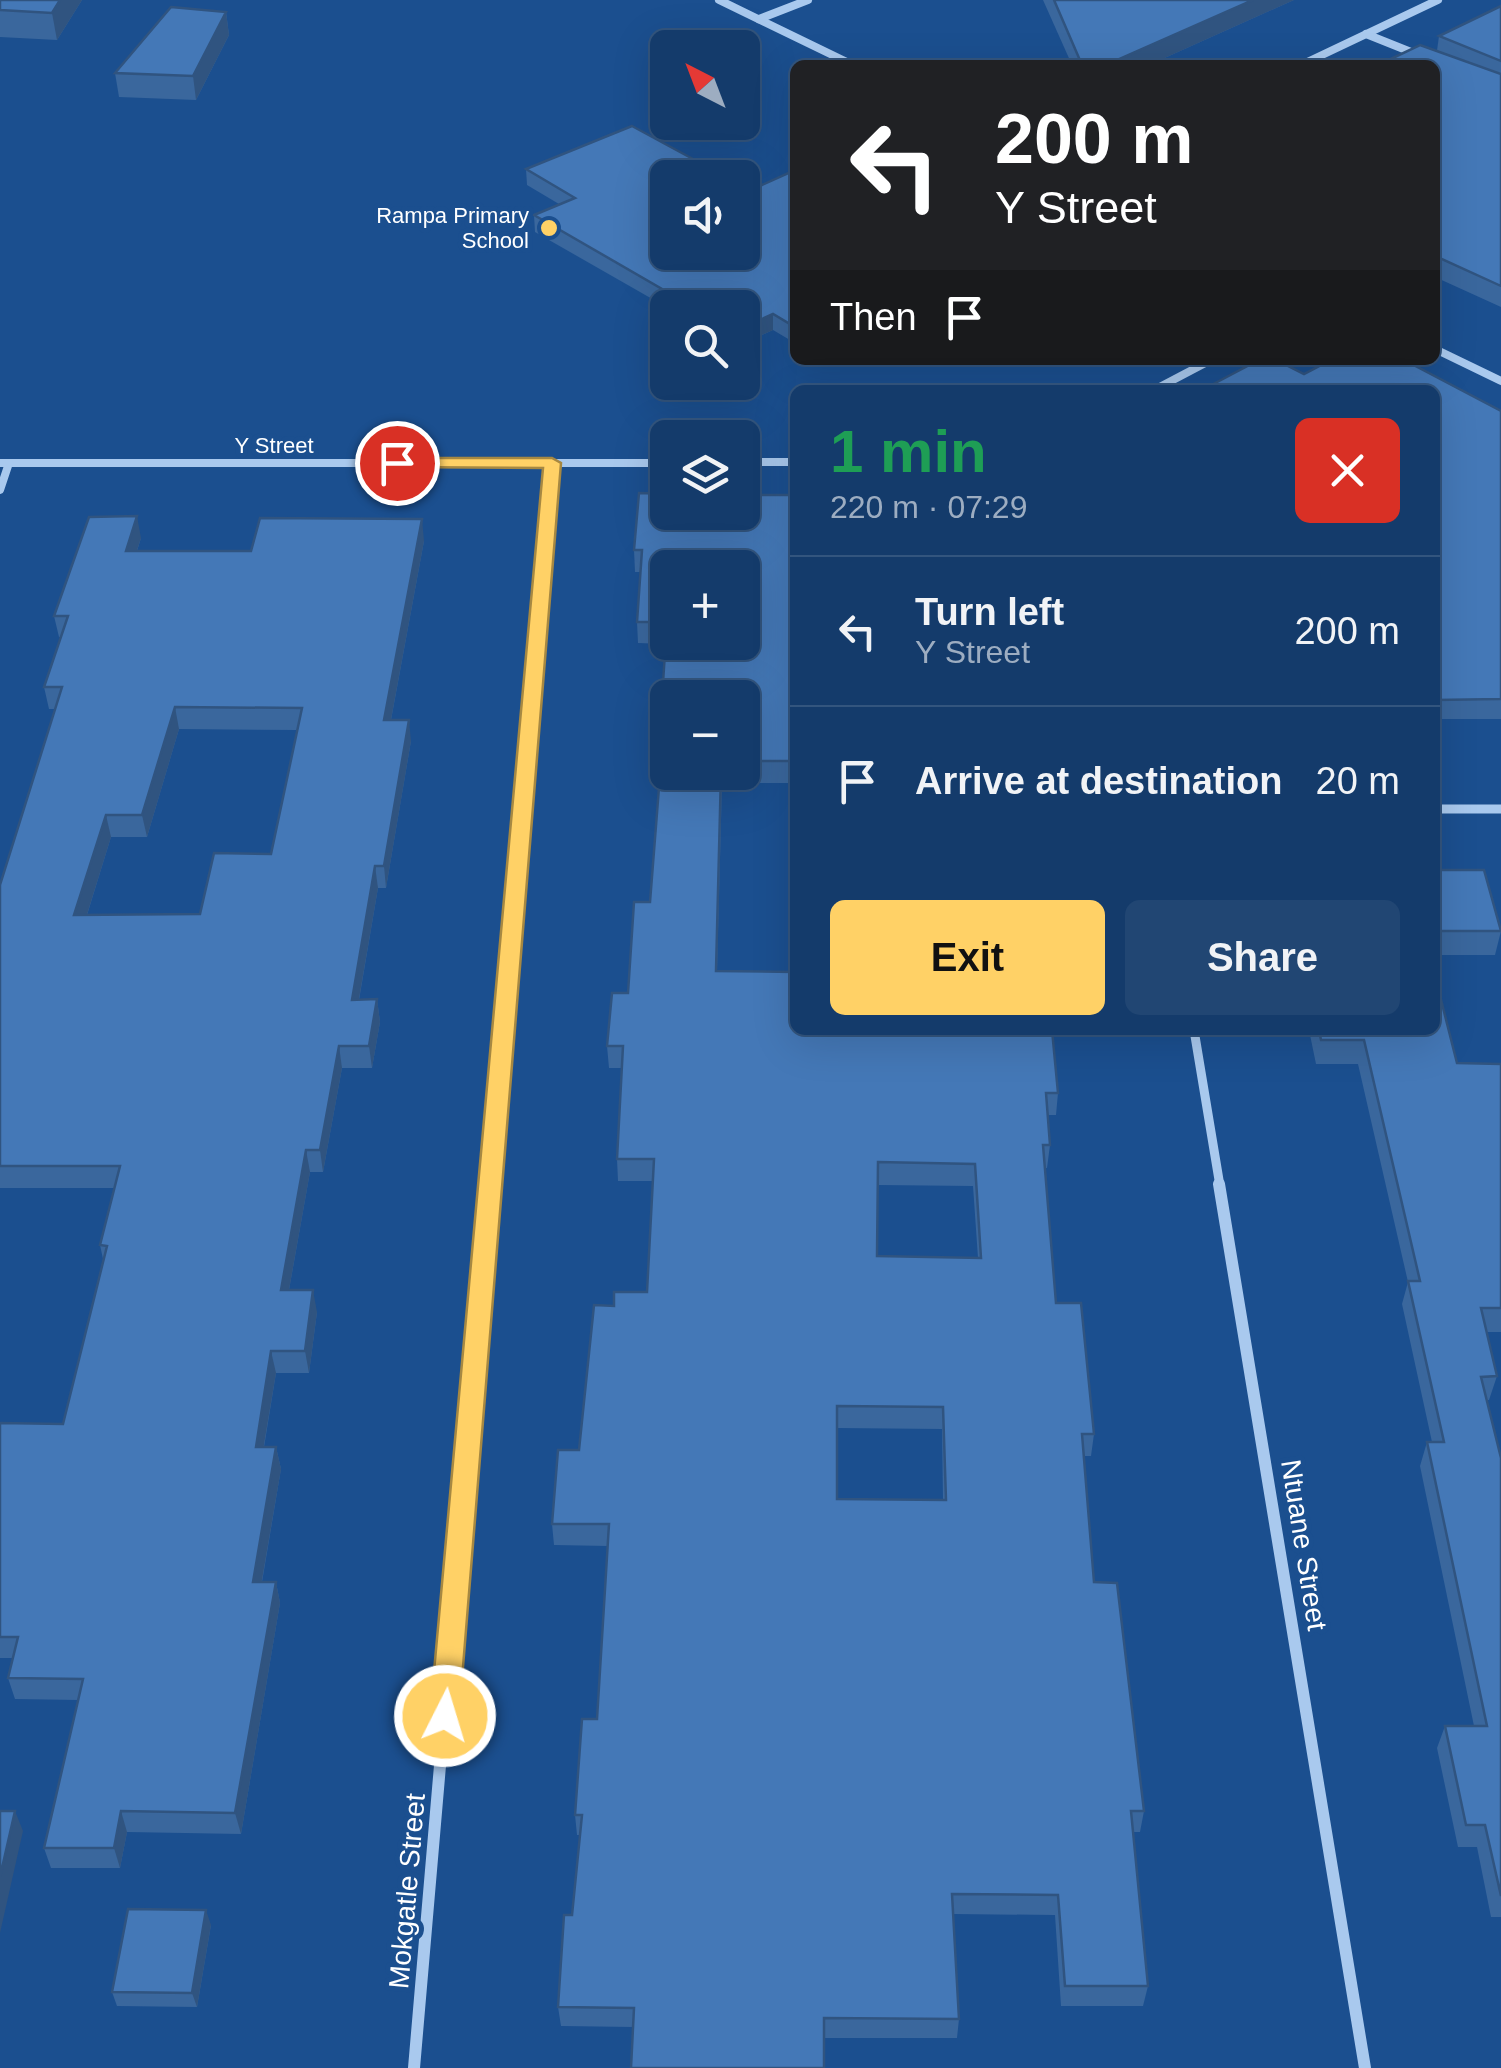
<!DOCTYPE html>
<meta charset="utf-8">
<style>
:root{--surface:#143b6b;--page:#214673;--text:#f1f3f6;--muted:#9dadc1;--line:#33557e;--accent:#ffd166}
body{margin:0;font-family:Arial,sans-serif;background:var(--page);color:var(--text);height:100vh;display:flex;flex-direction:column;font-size:38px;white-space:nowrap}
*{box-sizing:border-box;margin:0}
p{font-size:32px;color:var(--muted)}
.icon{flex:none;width:55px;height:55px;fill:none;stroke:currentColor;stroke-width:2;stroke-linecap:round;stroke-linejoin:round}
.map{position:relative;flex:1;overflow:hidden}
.side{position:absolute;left:790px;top:385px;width:650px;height:650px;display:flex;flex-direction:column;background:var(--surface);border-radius:15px;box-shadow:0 10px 40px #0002,0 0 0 2px var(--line)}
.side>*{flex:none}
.top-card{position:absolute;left:790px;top:60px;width:650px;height:305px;border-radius:15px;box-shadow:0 10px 40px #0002,0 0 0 2px var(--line);background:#202124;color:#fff;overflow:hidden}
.needle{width:65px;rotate:318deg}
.controls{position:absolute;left:650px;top:30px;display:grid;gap:20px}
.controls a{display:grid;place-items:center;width:110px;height:110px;border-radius:15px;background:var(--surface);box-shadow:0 10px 40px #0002,0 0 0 2px var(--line);font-size:50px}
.pin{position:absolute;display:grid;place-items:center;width:85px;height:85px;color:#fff;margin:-42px;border:5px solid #fff;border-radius:50%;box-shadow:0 2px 10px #0007}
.me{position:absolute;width:110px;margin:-55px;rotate:5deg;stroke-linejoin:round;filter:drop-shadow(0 0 8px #0008)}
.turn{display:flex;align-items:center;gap:35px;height:210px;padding:0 40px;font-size:45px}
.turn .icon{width:130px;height:130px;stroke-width:2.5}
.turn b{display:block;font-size:70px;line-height:85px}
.then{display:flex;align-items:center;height:95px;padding:0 40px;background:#0003;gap:20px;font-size:38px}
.round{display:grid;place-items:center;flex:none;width:105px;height:105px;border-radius:15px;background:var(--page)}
.head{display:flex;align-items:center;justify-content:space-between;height:170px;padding:0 40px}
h1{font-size:60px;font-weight:600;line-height:75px;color:#1e9e55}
.cta{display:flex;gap:20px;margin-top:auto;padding:20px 40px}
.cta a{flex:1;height:115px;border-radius:15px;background:var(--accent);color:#111;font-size:40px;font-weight:600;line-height:115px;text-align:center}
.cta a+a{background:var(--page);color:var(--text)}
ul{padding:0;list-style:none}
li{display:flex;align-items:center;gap:30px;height:150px;padding:0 40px;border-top:2px solid var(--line)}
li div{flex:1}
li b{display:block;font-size:38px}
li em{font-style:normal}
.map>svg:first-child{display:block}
</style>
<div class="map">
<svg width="1501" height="2068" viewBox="0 0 1501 2068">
<rect width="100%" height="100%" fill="#1b4f8f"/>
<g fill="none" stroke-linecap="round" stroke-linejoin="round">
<g stroke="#a9c9ee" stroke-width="8">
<polyline points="719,0 853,65"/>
<polyline points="759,19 808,0"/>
<polyline points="1366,34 1416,54"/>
<polyline points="1301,65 1438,0"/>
<polyline points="1435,349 1501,381"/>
<polyline points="1154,390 1211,360"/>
<polyline points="742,462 795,462"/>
<polyline points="0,463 668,463"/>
<polyline points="0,490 9,463"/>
<polyline points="548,513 552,463"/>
</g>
<g stroke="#a9c9ee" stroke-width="9">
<polyline points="1435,809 1501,809"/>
<polyline points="1194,1030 1220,1186"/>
<polyline points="490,1186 548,511"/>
</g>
<g stroke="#a9c9ee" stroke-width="12">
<polyline points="1219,1184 1365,2068"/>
<polyline points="414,2068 490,1184"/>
</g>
</g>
<g fill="#3a679d" fill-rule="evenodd">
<polygon points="0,0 82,0 57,40 0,37"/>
<polygon points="1043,0 1294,0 1149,65 1072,65"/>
<polygon points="1501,6 1501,307 1435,277 1435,65 1439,36"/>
<polygon points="226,12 229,35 196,100 119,97 115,73"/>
<polygon points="526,169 751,190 795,170 795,343 773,330 742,344 742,308 668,308 535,232 534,215 559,204 527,185"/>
<polygon points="1259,360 1276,360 1304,374 1331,360 1404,360 1501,411 1501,719 1435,719 1435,390 1202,390"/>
<path d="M795,495V783H722L717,971L1058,1093L1056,1115H1048L1050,1145L1047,1168H1045L1056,1303L1094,1434L1091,1456H1084L1094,1582L1144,1811L1140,1832H1133L1148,1986L1143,2006H1061L1055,1915L953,1914L959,2019L957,2038H824L633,2027L561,2026L558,2007L572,1915L580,1835H577L575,1815L597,1719L608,1546L554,1545L552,1524L579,1450L614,1306L647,1292L653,1181H618L617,1159L622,1068H609L607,1046L628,993L650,902L664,720H663L662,698L665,644L638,643L637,622L640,572H635L634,550ZM742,698V772H668ZM878,1185L973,1186L978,1258L877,1256ZM837,1428L942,1429L943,1500L837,1499Z"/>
<path d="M141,538L137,551H251L424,541L391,720L411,741L386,888H378L359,1000L377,999L380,1022L372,1068H342L323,1172H310L289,1290L317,1312L309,1373H276L264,1447H276L281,1469L262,1582H276L280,1603L241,1834L127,1832L120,1868H51L44,1848L78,1700L15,1699L8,1678L13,1658H0V1423L63,1424L103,1259L100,1245L114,1188H0V885L55,709H49L44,687L61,637H59L54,616ZM179,729L298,730L271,854L200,914L87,915L111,837H147Z"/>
<polygon points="1435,870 1501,931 1495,955 1435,955"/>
<polygon points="1309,1030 1435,1030 1457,1063 1501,1064 1501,1332 1487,1332 1497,1376 1489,1400 1487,1400 1501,1458 1501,1917 1491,1917 1477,1847 1458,1847 1437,1748 1445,1726 1474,1726 1420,1466 1427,1442 1432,1442 1402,1304 1408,1282 1358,1064 1316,1064"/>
<polygon points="211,1925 197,2007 117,2006 112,1992"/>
</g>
<g fill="#305480">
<polygon points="60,0 82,0 57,40 52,13"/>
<polygon points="1253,0 1294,0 1149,65 1106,65"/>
<polygon points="226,12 229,35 196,100 193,76"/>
<polygon points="773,314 773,330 742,344 742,328"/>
<polygon points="137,516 141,538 130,572 126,551"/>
<polygon points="422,519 424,541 387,741 384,720"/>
<polygon points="175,707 179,729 147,837 142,815"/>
<polygon points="409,720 411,741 386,888 384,866"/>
<polygon points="106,815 111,837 80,937 74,915"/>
<polygon points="375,866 378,888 355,1022 352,1000"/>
<polygon points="377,999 380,1022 372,1068 369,1046"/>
<polygon points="339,1046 342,1068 323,1172 320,1150"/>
<polygon points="306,1150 310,1172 285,1312 281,1290"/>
<polygon points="313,1290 317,1312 309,1373 305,1351"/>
<polygon points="271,1351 276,1373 260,1468 256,1447"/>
<polygon points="276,1447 281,1469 258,1603 253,1582"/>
<polygon points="276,1582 280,1603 241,1834 235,1813"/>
<polygon points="15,1811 23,1831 0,1933 0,1877"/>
<polygon points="121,1811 127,1832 120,1868 114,1848"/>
<polygon points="206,1910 211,1925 197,2007 192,1993"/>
</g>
<g fill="#4478b7" stroke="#305480" stroke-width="2.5" fill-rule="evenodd">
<polygon points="0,0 60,0 52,13 0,10"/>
<polygon points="1054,0 1253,0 1106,65 1082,65"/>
<polygon points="1501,6 1501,61 1439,36"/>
<polygon points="171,7 226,12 193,76 115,73"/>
<polygon points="1420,45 1501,74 1501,286 1435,256 1435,65 1378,65"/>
<polygon points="632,126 728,178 668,178 668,252 742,252 742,185 751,190 795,170 795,327 773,314 742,328 742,308 695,308 534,215 575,198 526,169"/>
<polygon points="1259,360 1276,360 1304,374 1331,360 1404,360 1501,411 1501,699 1435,700 1435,390 1202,390"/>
<path d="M639,493L668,494V512H742V495H795V761H742V698H668V772H721L716,971L795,972V1030H1052L1058,1093H1046L1050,1145H1043L1056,1303H1081L1094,1434H1082L1094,1582L1117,1583L1144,1811H1131L1148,1986H1065L1058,1895L952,1894L959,2019L824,2018V2068H631L634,2008L558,2007L564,1915H572L582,1815H575L582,1719H597L609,1524H552L558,1450H579L594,1305L614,1306V1292H647L654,1159H617L623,1046H607L612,993H628L634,902H650L666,698H662L667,622H637L642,550H634ZM668,568H742V642H668ZM878,1162L975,1164L981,1258L877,1256ZM837,1406L943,1407L946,1500L837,1499Z"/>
<path d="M137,516L126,551H251L260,518L422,519L384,720H409L384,866H375L352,1000L377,999L369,1046H339L320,1150H306L281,1290H313L305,1351H271L256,1447H276L253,1582H276L235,1813L121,1811L114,1848H44L83,1679L8,1678L18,1637H0V1423L63,1424L107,1246L100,1245L120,1166H0V885L62,687H44L68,616H54L89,517ZM175,707L302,708L271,854L214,853L200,914L74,915L106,815H142Z"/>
<polygon points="1435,870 1484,870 1501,931 1435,931"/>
<polygon points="1435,976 1457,1063 1501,1064 1501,1308 1481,1308 1497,1376 1481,1377 1501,1458 1501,1896 1485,1825 1466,1825 1445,1726 1487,1726 1427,1442 1444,1442 1408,1281 1420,1281 1364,1040 1321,1040 1319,1030 1435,1030"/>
<polygon points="0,1811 15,1811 0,1877"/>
<polygon points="128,1909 206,1910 192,1993 112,1992"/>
</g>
<polygon fill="#ffd166" stroke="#a68842" stroke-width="2.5" points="397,458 552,458 561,463 459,1716 455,1725 445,1728 435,1725 430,1716 543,468 391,467 391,459"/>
<circle fill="#ffd166" stroke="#1b4f8f" stroke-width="4" cx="549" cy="228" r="10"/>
<g text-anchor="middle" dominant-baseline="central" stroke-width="10" stroke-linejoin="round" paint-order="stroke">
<g font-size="22" fill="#fff" stroke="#1b4f8f" text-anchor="end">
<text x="529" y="215">Rampa Primary<tspan x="529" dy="25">School</tspan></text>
</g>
<g font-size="22" fill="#fff" stroke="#1b4f8f">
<text x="274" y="445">Y Street</text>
</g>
<g font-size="28" fill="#fff" stroke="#1b4f8f">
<text transform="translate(1304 1545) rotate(81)">Ntuane Street</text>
<text transform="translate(407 1891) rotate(-85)">Mokgatle Street</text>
</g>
</g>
</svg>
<div class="controls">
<a><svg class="needle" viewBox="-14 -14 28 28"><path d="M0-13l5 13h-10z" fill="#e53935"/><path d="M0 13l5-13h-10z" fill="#9dadc1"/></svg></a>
<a><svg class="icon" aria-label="sound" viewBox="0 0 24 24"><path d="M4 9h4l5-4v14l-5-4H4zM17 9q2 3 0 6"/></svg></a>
<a><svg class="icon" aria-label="search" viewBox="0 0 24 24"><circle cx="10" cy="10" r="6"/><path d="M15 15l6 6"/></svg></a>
<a><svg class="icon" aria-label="layers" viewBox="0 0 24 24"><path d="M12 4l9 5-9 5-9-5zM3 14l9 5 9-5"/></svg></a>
<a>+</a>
<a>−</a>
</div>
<div class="pin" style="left:397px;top:463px;background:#d93025"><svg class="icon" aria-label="arrive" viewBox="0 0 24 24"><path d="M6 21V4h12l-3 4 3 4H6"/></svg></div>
<svg class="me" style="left:445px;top:1716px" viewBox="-20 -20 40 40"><circle r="17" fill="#ffd166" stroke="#fff" stroke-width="3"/><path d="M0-11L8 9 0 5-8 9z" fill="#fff"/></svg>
<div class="top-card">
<div class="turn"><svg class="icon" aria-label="left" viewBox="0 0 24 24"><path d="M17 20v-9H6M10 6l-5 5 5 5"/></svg><div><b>200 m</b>Y Street</div></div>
<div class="then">Then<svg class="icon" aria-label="arrive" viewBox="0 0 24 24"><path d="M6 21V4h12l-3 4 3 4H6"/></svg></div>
</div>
<section class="side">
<div class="head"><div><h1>1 min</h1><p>220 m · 07:29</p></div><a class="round" style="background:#d93025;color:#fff"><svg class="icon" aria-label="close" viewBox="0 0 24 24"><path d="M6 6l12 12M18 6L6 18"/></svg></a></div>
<ul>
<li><svg class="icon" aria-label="left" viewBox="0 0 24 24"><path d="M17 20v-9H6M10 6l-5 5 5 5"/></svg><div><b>Turn left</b><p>Y Street</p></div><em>200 m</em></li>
<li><svg class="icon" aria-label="arrive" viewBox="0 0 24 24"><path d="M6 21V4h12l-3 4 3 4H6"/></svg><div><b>Arrive at destination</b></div><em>20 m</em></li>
</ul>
<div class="cta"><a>Exit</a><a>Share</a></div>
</section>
</div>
